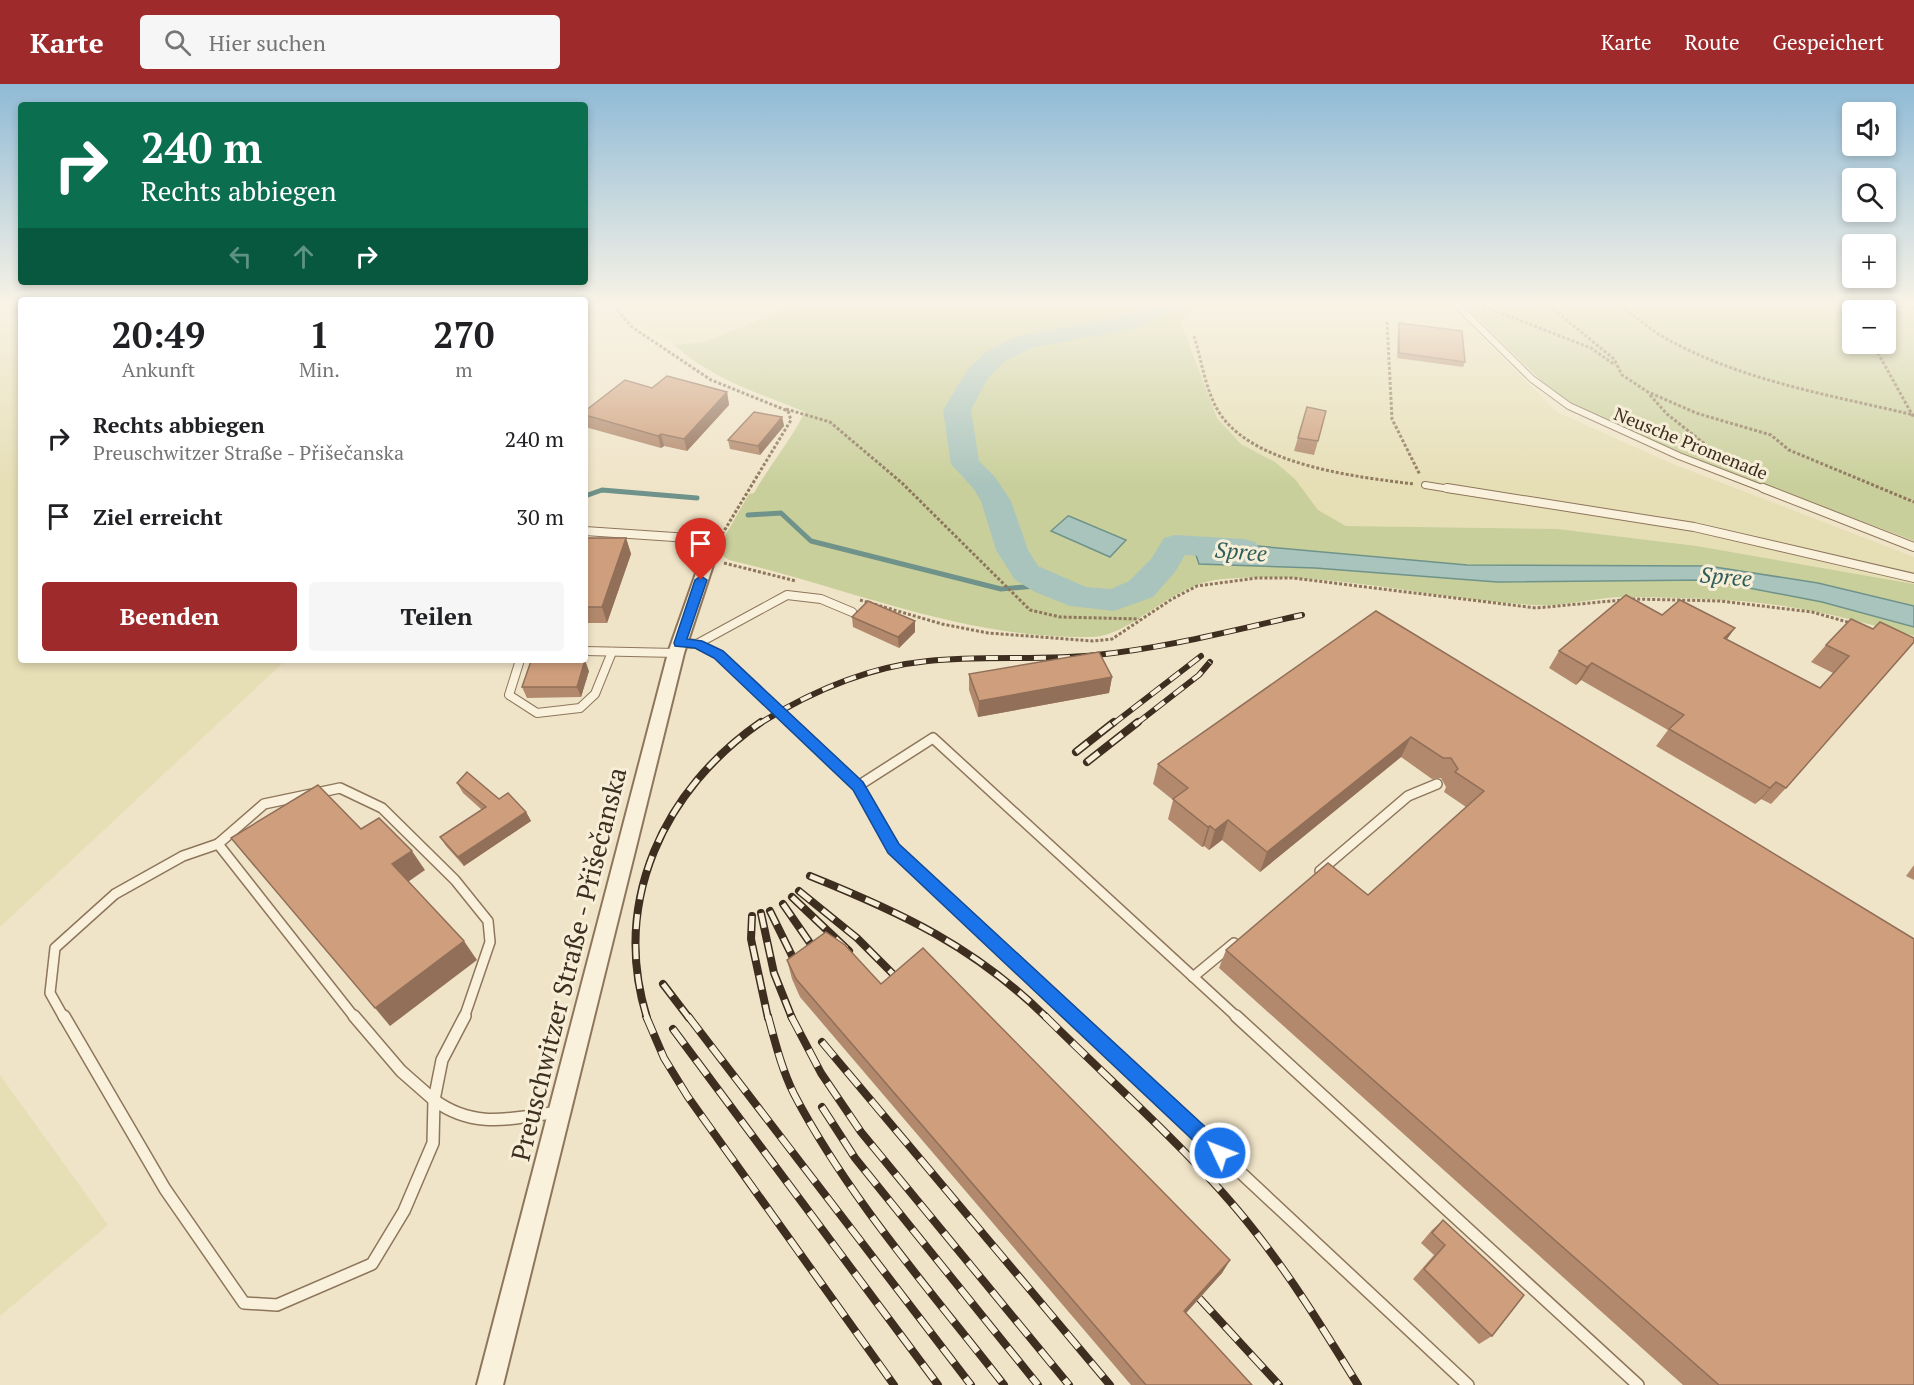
<!DOCTYPE html>
<html lang="de">
<meta charset="utf-8">
<style>
:root{--surface:#fff;--page:#f6f6f6;--text:#202124;--muted:#757577;--accent:#9e2a2b}
body{margin:0;font-family:"PT Serif",serif;background:var(--page);color:var(--text);height:100vh;display:flex;flex-direction:column;font-size:22px;white-space:nowrap}
*{box-sizing:border-box;margin:0}
p{font-size:20px;color:var(--muted)}
.icon{flex:none;width:33px;height:33px;fill:none;stroke:currentColor;stroke-width:2;stroke-linecap:round;stroke-linejoin:round}
.map{position:relative;flex:1;overflow:hidden}
.side{position:absolute;left:18px;top:213px;width:570px;height:366px;display:flex;flex-direction:column;background:var(--surface);border-radius:6px;box-shadow:0 3px 9px #0003}
.side>*{flex:none}
.hud{position:absolute;left:18px;top:18px;width:570px;height:183px;border-radius:6px;box-shadow:0 3px 9px #0003;background:#0b6e4f;color:#fff;overflow:hidden}
.buttons{position:absolute;left:1842px;top:18px;display:grid;gap:12px}
.buttons a{display:grid;place-items:center;width:54px;height:54px;border-radius:6px;background:var(--surface);box-shadow:0 3px 9px #0003;font-size:30px}
.pin{position:absolute;display:grid;place-items:center;width:51px;height:51px;color:#fff;margin:-62px -26px;border-radius:50% 50% 50% 0;rotate:-45deg;box-shadow:0 0 6px #0007}
.pin .icon{rotate:45deg}
.me{position:absolute;width:66px;margin:-33px;rotate:313deg;stroke-linejoin:round;filter:drop-shadow(0 0 4px #0008)}
.turn{display:flex;align-items:center;gap:21px;height:126px;padding:0 24px;font-size:27px}
.turn .icon{width:78px;height:78px;stroke-width:2.5}
.turn b{display:block;font-size:42px;line-height:51px}
.lanes{display:flex;align-items:center;height:57px;padding:0 24px;background:#0003;justify-content:center;gap:30px;direction:ltr}
.lanes .off{opacity:.35}
.eta{display:flex;justify-content:space-evenly;align-items:center;height:102px;text-align:center}
.eta b{font-size:36px;font-weight:700;line-height:42px}
.action{display:flex;gap:12px;margin-top:auto;padding:12px 24px}
.action a{flex:1;height:69px;border-radius:6px;background:var(--accent);color:#fff;font-size:24px;font-weight:700;line-height:69px;text-align:center}
.action a+a{background:var(--page);color:var(--text)}
ul{padding:0;list-style:none}
li{display:flex;align-items:center;gap:18px;height:78px;padding:0 24px}
li div{flex:1}
li b{display:block;font-size:22px}
li em{font-style:normal}
header{display:flex;align-items:center;gap:36px;box-sizing:border-box;height:84px;padding:0 30px;background:var(--accent);color:#fff}
header strong{font-size:28px}
nav{display:flex;gap:33px;margin-inline-start:auto;font-size:21px}
.search{width:420px;height:54px;background:var(--page);display:flex;align-items:center;gap:15px;box-sizing:border-box;padding:0 21px;border-radius:6px;color:var(--muted);font-size:22px}
.map>svg:first-child{display:block}
</style>
<header>
<strong>Karte</strong>
<div class="search"><svg class="icon" aria-label="search" viewBox="0 0 24 24"><circle cx="10" cy="10" r="6"/><path d="M15 15l6 6"/></svg>Hier suchen</div>
<nav><a>Karte</a><a>Route</a><a>Gespeichert</a></nav>
</header>
<div class="map">
<svg width="1914" height="1301" viewBox="0 0 1914 1301">
<rect width="100%" height="100%" fill="#f0e4c8"/>
<g fill="#e6deb5">
<polygon points="0,219 21,219 21,576 286,576 0,843"/>
<polygon points="619,219 801,219 704,258 674,261 629,237"/>
<polygon points="1195,219 1448,219 1557,328 1673,380 1914,473 1914,500 1697,462 1558,445 1346,442 1318,426 1295,395 1275,378 1241,360 1217,334 1181,239"/>
<polygon points="0,991 108,1141 0,1232"/>
</g>
<g fill="#c9cf9b" fill-rule="evenodd">
<path d="M801,219H1195L1181,239L1217,334L1241,360L1275,378L1295,395L1318,426L1346,442L1558,445L1697,462L1914,500V552C1880,543 1847,534 1813,527C1754,515 1691,514 1631,513C1598,512 1565,523 1533,521C1430,515 1328,486 1224,495C1170,499 1133,552 1092,553C967,556 849,504 729,476L721,471L718,464L749,410L754,409C770,381 790,357 805,328C758,309 712,295 674,261L704,258Z"/>
<path d="M1461,219H1914V457L1702,377L1591,331L1554,309ZM1852,226H1886V260H1852Z"/>
</g>
<g fill="#a9c4bc" stroke="#6f938a" stroke-width="1.5">
<polygon points="1068,432 1069,432 1126,456 1110,473 1051,447"/>
<polygon points="1191,456 1467,481 1708,482 1818,499 1914,522 1914,543 1822,518 1707,496 1497,498 1315,484 1199,480"/>
</g>
<g fill="none" stroke-linecap="round" stroke-linejoin="round">
<g stroke="#6f938a" stroke-width="5">
<polyline points="585,412 602,406 697,414"/>
<polyline points="748,431 781,429 811,457 1001,505 1047,501"/>
</g>
<polygon fill="#a9c4bc" fill-rule="evenodd" points="1153,219 1183,219 1179,224 1141,243 1031,264 1005,277 988,294 971,326 979,377 995,393 1011,417 1028,466 1038,482 1086,503 1111,505 1129,497 1151,475 1164,454 1175,451 1244,455 1255,458 1260,465 1255,472 1244,475 1185,471 1175,488 1153,513 1114,527 1070,522 1035,508 1015,496 996,466 981,417 973,404 951,380 943,326 968,285 987,267 1015,253 1125,232"/>
<defs>
<g id="service-far3">
<polyline points="1455,219 1532,295 1569,322 1679,372 1767,406"/>
<polyline points="1425,401 1456,406"/>
</g>
<g id="service-far2">
<polyline points="1447,404 1694,443 1914,494"/>
<polyline points="1763,404 1914,463"/>
<polyline points="585,447 689,454 700,458 709,466"/>
<polyline points="680,559 697,560 787,511 821,515 852,528"/>
<polyline points="697,560 718,571 792,640"/>
<polyline points="585,567 676,569"/>
<polyline points="520,576 509,611 537,629 580,624 595,610 612,568"/>
</g>
<g id="service-far1">
<polyline points="790,638 858,702 933,654 1238,934"/>
<polyline points="858,702 893,764 1075,934"/>
<polyline points="218,760 355,934"/>
<polyline points="218,760 264,720 340,704 382,724 455,796 488,837 490,858 464,934"/>
<polyline points="1320,787 1408,712 1437,700"/>
<polyline points="1193,893 1234,859"/>
<polyline points="64,934 50,909 55,864 115,810 183,772 218,760"/>
</g>
<g id="service">
<polyline points="64,932 165,1105 244,1219 277,1221 372,1180 404,1127 433,1059 434,1016"/>
<polyline points="354,932 401,987 434,1016"/>
<polyline points="1073,932 1468,1301"/>
<polyline points="1236,932 1638,1301"/>
<path d="M434,1016C475,1046 512,1034 558,1028"/>
<polyline points="434,1016 442,976 465,932"/>
</g>
<polygon id="minor" points="708,471 715,475 684,569 503,1301 477,1301 668,569 701,475"/>
</defs>
<use href="#service-far3" stroke="#8d765c" stroke-width="8"/>
<use href="#service-far2" stroke="#8d765c" stroke-width="10"/>
<use href="#service-far1" stroke="#8d765c" stroke-width="12"/>
<use href="#service" stroke="#8d765c" stroke-width="14"/>
<use href="#minor" stroke="#8d765c" stroke-width="4"/>
<g stroke="#8d765c" stroke-width="3" stroke-dasharray="3 2" stroke-linecap="butt">
<polyline points="611,219 632,243 711,296 788,327 791,336 718,457"/>
<polyline points="1479,219 1483,222 1483,228"/>
<polyline points="1546,219 1614,275 1622,291 1648,308 1696,329 1771,351 1789,366 1914,418"/>
<path d="M1617,219C1633,230 1648,244 1665,254C1742,297 1830,311 1914,331"/>
<polyline points="1857,219 1858,226"/>
<polyline points="1883,219 1914,224"/>
<polyline points="1483,222 1591,264 1615,281"/>
<polyline points="1387,238 1392,335 1420,391"/>
<path d="M1194,252C1202,277 1206,312 1223,334C1260,382 1357,393 1414,400"/>
<polyline points="1873,260 1914,334"/>
<polyline points="1650,311 1667,330 1721,373"/>
<polyline points="786,325 830,338 902,399 1030,526 1060,533 1139,535"/>
<polyline points="724,479 796,497"/>
<polyline points="860,516 942,540 988,549 1093,557 1112,555 1172,515 1197,502 1257,494 1293,494 1536,524 1633,515 1720,517 1812,528 1851,539"/>
</g>
<use href="#service-far3" stroke="#faf1dc" stroke-width="6"/>
<use href="#service-far2" stroke="#faf1dc" stroke-width="8"/>
<use href="#service-far1" stroke="#faf1dc" stroke-width="9"/>
<use href="#service" stroke="#faf1dc" stroke-width="11"/>
<use href="#minor" fill="#faf1dc" fill-rule="evenodd"/>
<defs>
<g id="rail-far2">
<path d="M759,640C810,608 867,583 928,577C984,571 1040,577 1096,571C1166,564 1234,546 1302,531"/>
<polyline points="1113,640 1201,572"/>
<polyline points="1136,640 1199,591 1210,578"/>
</g>
<g id="rail-far1">
<polyline points="1076,668 1114,638"/>
<polyline points="1087,678 1138,638"/>
<path d="M810,792C902,829 975,863 1047,934"/>
<polyline points="799,807 857,854 903,900"/>
<polyline points="792,813 849,867"/>
<polyline points="783,820 819,872"/>
<polyline points="770,827 799,886"/>
<polyline points="761,829 774,889 792,934"/>
<polyline points="752,832 751,855 768,934"/>
<polyline points="663,900 689,934"/>
<path d="M647,934C611,817 664,705 761,638"/>
</g>
<g id="rail">
<polyline points="646,932 664,974 688,1013 894,1301"/>
<polyline points="688,932 971,1301"/>
<path d="M768,932C775,958 782,986 794,1010C849,1115 931,1207 1004,1301"/>
<polyline points="791,932 821,989 861,1048 1069,1301"/>
<path d="M1045,932C1114,1001 1193,1069 1253,1145C1292,1194 1325,1248 1358,1301"/>
<polyline points="673,945 938,1301"/>
<polyline points="822,958 1110,1301"/>
<polyline points="822,1023 855,1074 1038,1301"/>
<polyline points="1199,1214 1279,1301"/>
</g>
</defs>
<use href="#rail-far2" stroke="#3d2e20" stroke-width="6"/>
<use href="#rail-far1" stroke="#3d2e20" stroke-width="8"/>
<use href="#rail" stroke="#3d2e20" stroke-width="8"/>
<use href="#rail-far2" stroke="#f7eed8" stroke-width="4" stroke-dasharray="12" stroke-linecap="butt"/>
<use href="#rail-far1" stroke="#f7eed8" stroke-width="5" stroke-dasharray="15" stroke-linecap="butt"/>
<use href="#rail" stroke="#f7eed8" stroke-width="6" stroke-dasharray="19" stroke-linecap="butt"/>
</g>
<g fill="#b2896c">
<polygon points="1399,239 1465,278 1463,283 1397,274 1398,244"/>
<polygon points="652,304 727,308 729,321 687,367 664,362 661,364 585,343 585,327"/>
<polygon points="1307,323 1318,357 1314,371 1294,367"/>
<polygon points="782,333 784,342 760,371 730,365 728,356"/>
<polygon points="585,454 626,454 631,470 607,539 585,539"/>
<polygon points="1376,527 1914,1301 1683,1301 1219,884 1226,866 1368,811 1466,723 1444,708 1446,703 1441,694 1432,695 1401,673 1260,788 1222,756 1209,766 1204,762 1202,763 1168,735 1173,716 1153,700 1158,680"/>
<polygon points="1662,531 1735,544 1726,556 1820,604 1833,589 1811,578 1826,561 1873,545 1786,704 1771,720 1761,715 1755,720 1656,662 1668,646 1581,596 1576,601 1549,584 1559,567"/>
<polygon points="852,533 915,537 915,548 899,564 853,543"/>
<polygon points="589,587 581,613 527,614 522,603"/>
<polygon points="969,590 1112,593 1109,609 978,633 969,606"/>
<polygon points="457,699 499,715 526,728 531,737 464,782 446,762 440,753 482,726 463,709"/>
<polygon points="1914,781 1914,796 1906,792"/>
<polygon points="787,876 881,900 1230,1176 1222,1189 1186,1229 1252,1301 1131,1301 800,913 792,895"/>
<polygon points="1443,1136 1492,1252 1479,1260 1413,1195 1434,1171 1421,1159 1432,1146"/>
</g>
<g fill="#916f58">
<polygon points="727,308 729,321 687,367 684,355"/>
<polygon points="782,333 784,342 760,371 758,362"/>
<polygon points="661,350 664,362 661,364 658,352"/>
<polygon points="626,454 631,470 607,539 602,523"/>
<polygon points="915,537 915,548 899,564 898,553"/>
<polygon points="1735,544 1722,562 1724,554"/>
<polygon points="585,576 589,587 581,613 577,603"/>
<polygon points="1592,579 1581,596 1576,601 1587,583"/>
<polygon points="1112,593 1109,609 978,633 979,617"/>
<polygon points="1411,653 1401,673 1260,788 1267,768"/>
<polygon points="1776,698 1761,715 1755,720 1770,704"/>
<polygon points="526,728 531,737 464,782 458,773"/>
<polygon points="1228,736 1222,756 1209,766 1215,746"/>
<polygon points="1210,742 1204,762 1202,763 1208,743"/>
<polygon points="412,767 425,786 405,800 392,780"/>
<polygon points="464,857 477,876 390,942 375,924"/>
<polygon points="1230,1176 1222,1189 1177,1239 1184,1227"/>
</g>
<g fill="#cf9f7d" stroke="#916f58" stroke-width="1.5">
<polygon points="1399,239 1462,247 1465,278 1399,269"/>
<polygon points="667,292 727,308 684,355 661,350 658,352 585,331 585,327 625,296 652,304"/>
<polygon points="1307,323 1326,327 1318,357 1298,354"/>
<polygon points="754,328 782,333 758,362 728,356"/>
<polygon points="585,454 626,454 602,523 585,523"/>
<polygon points="1626,511 1662,531 1680,516 1735,544 1724,554 1820,604 1849,572 1826,561 1851,535 1873,545 1880,538 1914,554 1914,558 1786,704 1776,698 1770,704 1669,645 1684,631 1592,579 1587,583 1559,567"/>
<polygon points="868,517 915,537 898,553 852,533"/>
<polygon points="1376,527 1914,855 1914,1301 1719,1301 1226,866 1328,779 1368,811 1484,707 1455,688 1458,685 1451,674 1443,674 1411,653 1267,768 1228,736 1215,746 1210,742 1208,743 1173,715 1188,704 1158,680"/>
<polygon points="1099,568 1112,593 979,617 969,590"/>
<polygon points="585,576 577,603 522,603 531,577"/>
<polygon points="467,688 499,715 508,709 526,728 458,773 440,753 486,723 457,699"/>
<polygon points="318,701 361,745 379,734 412,767 392,780 464,857 375,924 231,754"/>
<polygon points="826,848 845,861 881,900 923,864 1230,1176 1184,1227 1252,1301 1146,1301 796,895 787,876"/>
<polygon points="1443,1136 1524,1211 1492,1252 1424,1185 1445,1161 1432,1149"/>
</g>
<linearGradient id="sky" x2="0" y2="1"><stop stop-color="#8fbad6"/><stop offset="0.55" stop-color="#f8f3e6"/><stop offset="1" stop-color="#f8f3e6" stop-opacity="0"/></linearGradient>
<rect width="1914" height="401" fill="url(#sky)"/>
<polygon fill="#1a73e8" stroke="#114b97" stroke-width="1.5" points="701,492 707,496 687,555 702,557 723,567 863,698 899,760 1227,1063 1230,1069 1227,1076 1220,1078 1214,1076 888,769 853,706 714,574 695,564 675,562 674,559 695,496"/>
<g text-anchor="middle" dominant-baseline="central" stroke-width="6" stroke-linejoin="round" paint-order="stroke">
<g font-size="18" fill="#3d2e20" stroke="#f7eed8">
<text transform="translate(1691 359) rotate(22)">Neusche Promenade</text>
</g>
<g font-size="22" font-style="italic" fill="#2f5d5a" stroke="#f7eed8">
<text transform="translate(1241 467) rotate(5)">Spree</text>
<text transform="translate(1726 492) rotate(5)">Spree</text>
</g>
<g font-size="26" fill="#3d2e20" stroke="#f7eed8">
<text transform="translate(568 880) rotate(-76)">Preuschwitzer Straße - Přišečanska</text>
</g>
</g>
</svg>
<div class="buttons">
<a><svg class="icon" aria-label="sound" viewBox="0 0 24 24"><path d="M4 9h4l5-4v14l-5-4H4zM17 9q2 3 0 6"/></svg></a>
<a><svg class="icon" aria-label="search" viewBox="0 0 24 24"><circle cx="10" cy="10" r="6"/><path d="M15 15l6 6"/></svg></a>
<a>+</a>
<a>−</a>
</div>
<div class="pin" style="left:701px;top:496px;background:#d93025"><svg class="icon" aria-label="arrive" viewBox="0 0 24 24"><path d="M6 21V4h12l-3 4 3 4H6"/></svg></div>
<svg class="me" style="left:1220px;top:1069px" viewBox="-20 -20 40 40"><circle r="17" fill="#1a73e8" stroke="#fff" stroke-width="3"/><path d="M0-11L8 9 0 5-8 9z" fill="#fff"/></svg>
<div class="hud">
<div class="turn"><svg class="icon" aria-label="right" viewBox="0 0 24 24"><path d="M7 20v-9h11M14 6l5 5-5 5"/></svg><div><b>240 m</b>Rechts abbiegen</div></div>
<div class="lanes"><svg class="icon off" aria-label="left" viewBox="0 0 24 24"><path d="M17 20v-9H6M10 6l-5 5 5 5"/></svg><svg class="icon off" aria-label="ahead" viewBox="0 0 24 24"><path d="M12 20V5M6 11l6-6 6 6"/></svg><svg class="icon" aria-label="right" viewBox="0 0 24 24"><path d="M7 20v-9h11M14 6l5 5-5 5"/></svg></div>
</div>
<section class="side">
<div class="eta">
<div><b>20:49</b><p>Ankunft</p></div>
<div><b>1</b><p>Min.</p></div>
<div><b>270</b><p>m</p></div>
</div>
<ul>
<li><svg class="icon" aria-label="right" viewBox="0 0 24 24"><path d="M7 20v-9h11M14 6l5 5-5 5"/></svg><div><b>Rechts abbiegen</b><p>Preuschwitzer Straße - Přišečanska</p></div><em>240 m</em></li>
<li><svg class="icon" aria-label="arrive" viewBox="0 0 24 24"><path d="M6 21V4h12l-3 4 3 4H6"/></svg><div><b>Ziel erreicht</b></div><em>30 m</em></li>
</ul>
<div class="action"><a>Beenden</a><a>Teilen</a></div>
</section>
</div>
